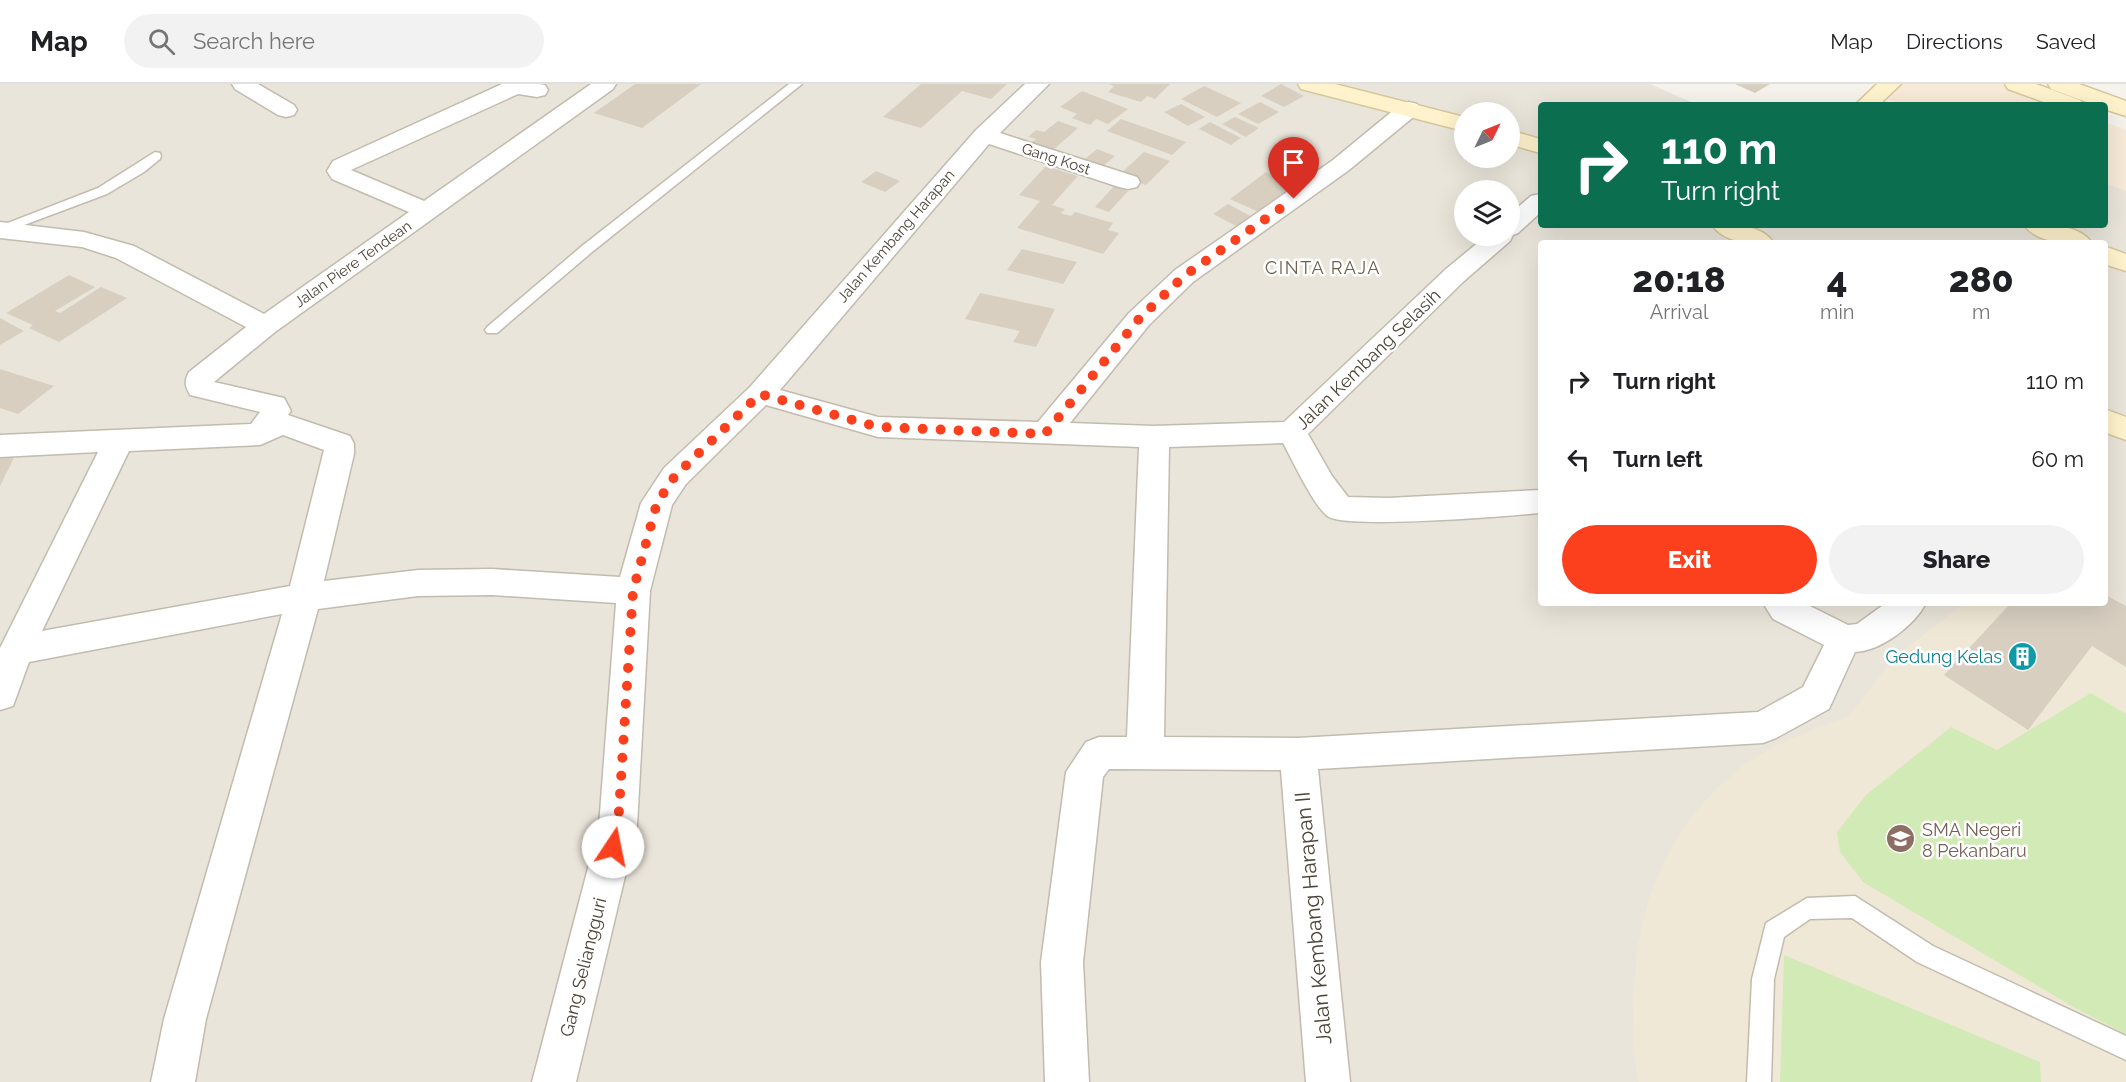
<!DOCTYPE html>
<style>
:root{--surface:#fff;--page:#f2f2f2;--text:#202124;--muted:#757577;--line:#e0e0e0;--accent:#fc3f1d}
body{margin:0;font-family:Raleway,sans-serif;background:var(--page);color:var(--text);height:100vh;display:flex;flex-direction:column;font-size:22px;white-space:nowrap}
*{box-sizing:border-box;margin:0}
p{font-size:20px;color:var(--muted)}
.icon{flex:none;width:33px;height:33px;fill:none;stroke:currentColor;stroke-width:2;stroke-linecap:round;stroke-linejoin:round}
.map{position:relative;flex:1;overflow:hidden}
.side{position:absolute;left:1538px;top:156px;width:570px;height:366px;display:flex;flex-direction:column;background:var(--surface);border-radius:6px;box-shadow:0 6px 24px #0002}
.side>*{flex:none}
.top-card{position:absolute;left:1538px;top:18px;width:570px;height:126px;border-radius:6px;box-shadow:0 6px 24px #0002;background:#0b6e4f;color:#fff;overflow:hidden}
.needle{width:39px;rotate:47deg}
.buttons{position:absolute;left:1454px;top:18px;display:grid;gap:12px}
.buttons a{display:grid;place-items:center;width:66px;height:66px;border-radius:50%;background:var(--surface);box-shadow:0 6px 24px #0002;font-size:30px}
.pin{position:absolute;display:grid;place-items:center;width:51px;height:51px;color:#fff;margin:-62px -26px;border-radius:50% 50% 50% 0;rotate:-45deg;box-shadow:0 0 6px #0007}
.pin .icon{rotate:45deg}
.me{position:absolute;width:66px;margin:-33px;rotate:11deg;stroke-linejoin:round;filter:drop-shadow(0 0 4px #0008)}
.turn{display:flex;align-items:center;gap:21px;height:126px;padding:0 24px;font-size:27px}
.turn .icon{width:78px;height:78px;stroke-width:2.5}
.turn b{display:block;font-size:42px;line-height:51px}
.eta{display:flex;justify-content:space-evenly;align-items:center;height:102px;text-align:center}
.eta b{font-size:36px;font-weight:800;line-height:42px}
.button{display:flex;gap:12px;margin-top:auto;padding:12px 24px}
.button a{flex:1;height:69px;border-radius:36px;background:var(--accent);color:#fff;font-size:24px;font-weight:800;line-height:69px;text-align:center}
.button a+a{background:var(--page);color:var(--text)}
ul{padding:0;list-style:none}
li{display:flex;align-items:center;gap:18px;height:78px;padding:0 24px}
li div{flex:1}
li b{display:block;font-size:22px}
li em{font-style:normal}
header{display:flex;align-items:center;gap:36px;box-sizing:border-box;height:84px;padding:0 30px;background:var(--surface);border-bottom:2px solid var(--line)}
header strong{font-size:28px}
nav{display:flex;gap:33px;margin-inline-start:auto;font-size:21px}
.search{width:420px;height:54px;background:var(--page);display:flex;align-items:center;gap:15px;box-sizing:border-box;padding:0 21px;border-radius:33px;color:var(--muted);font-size:22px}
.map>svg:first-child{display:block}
</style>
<header>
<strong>Map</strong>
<div class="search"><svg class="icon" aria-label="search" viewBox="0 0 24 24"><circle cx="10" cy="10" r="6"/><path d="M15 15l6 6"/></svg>Search here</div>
<nav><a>Map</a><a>Directions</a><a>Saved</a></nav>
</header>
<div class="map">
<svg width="2126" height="998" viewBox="0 0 2126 998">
<rect width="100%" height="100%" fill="#f6f3ec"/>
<path fill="#eae5da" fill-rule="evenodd" d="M0,0H1650L1698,21H1540V141H2104L2105,99L2126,107V998H0ZM1464,28H1509V74H1464ZM1464,106H1509V152H1464ZM1540,159H2104V519H1540Z"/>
<g fill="#f7ead8">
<polygon points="1897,0 2002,0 2059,21 1902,21 1881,13"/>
<polygon points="2104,38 2126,46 2126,107 2105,99"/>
</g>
<polygon fill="#efe8d6" points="2105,510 2126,522 2126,998 1638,998 1634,967 1633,913 1638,861 1649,814 1666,773 1688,737 1715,706 1745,680 1780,659 1849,632 1895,573 1965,519 2104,519"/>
<g fill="#d2eab5">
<polygon points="2091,609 2126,630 2126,950 2075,924 1863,798 1840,768 1837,748 1866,711 1951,643 1997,666"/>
<polygon points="1784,871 2040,978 2041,998 1780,998"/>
</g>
<g fill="#d8cfc1">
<polygon points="635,0 701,0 642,44 594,29"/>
<polygon points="921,0 1007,0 991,15 962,7 921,44 883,33"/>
<polygon points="1109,0 1170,0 1155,15 1147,12 1141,18 1108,8 1114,2"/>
<polygon points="1281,0 1304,12 1284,23 1261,12"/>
<polygon points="1735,0 1770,0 1755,9"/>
<polygon points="1204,2 1241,19 1217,33 1181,15"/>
<polygon points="1082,7 1128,25 1108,40 1096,35 1090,41 1072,34 1077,30 1060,23"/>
<polygon points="1260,18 1279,28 1258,40 1238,30"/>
<polygon points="1181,20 1205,33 1188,42 1164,28"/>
<polygon points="1235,33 1259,44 1246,53 1222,40"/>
<polygon points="1121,35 1186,58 1172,71 1107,47"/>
<polygon points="1058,37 1078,44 1053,66 1032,58 1036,55 1028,53 1036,46 1044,48"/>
<polygon points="1210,38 1241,54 1231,61 1199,45"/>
<polygon points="1097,65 1115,72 1097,87 1079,80"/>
<polygon points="1144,68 1170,77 1146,101 1119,91"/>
<polygon points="1046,82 1078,92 1052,121 1065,125 1061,129 1071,132 1075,128 1113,139 1108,146 1119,149 1103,170 1017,144 1040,117 1019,111"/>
<polygon points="876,87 900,97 885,108 861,98"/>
<polygon points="1288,87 1307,96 1263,130 1230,115 1266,88 1279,94"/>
<polygon points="1114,102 1128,107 1109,128 1095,123"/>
<polygon points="1228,120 1256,135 1242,145 1213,130"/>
<polygon points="1022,165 1077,178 1063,200 1007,186"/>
<polygon points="69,191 95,203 55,227 60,229 101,203 127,214 59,258 29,244 33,241 6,229"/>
<polygon points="980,209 1055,225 1036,263 1013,258 1020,247 965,235"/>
<polygon points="0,234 24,247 0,261"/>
<polygon points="0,285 54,302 18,330 0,324"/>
<polygon points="17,365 12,378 0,402 0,366"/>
<polygon points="2104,510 2126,522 2126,583 2092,562 2028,646 1944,591 2011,519 2104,519"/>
</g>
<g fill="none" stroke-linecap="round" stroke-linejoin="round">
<defs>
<g id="lane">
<polygon points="789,0 802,0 592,168 497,249 487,249 485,246 487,243 582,162"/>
<polygon points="155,68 160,69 161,72 160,75 144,88 107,110 0,150 0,142 98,104"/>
<polygon points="1855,812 1933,862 2126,952 2126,976 1917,878 1852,834 1810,835 1784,853 1774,895 1771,998 1747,998 1752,895 1766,839 1807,814"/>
</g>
<g id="street">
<polygon points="232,0 258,0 294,21 297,26 294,31 286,33 278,31 235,5"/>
<path d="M502,0H539L545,1L548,6L545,11L537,13L518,10L351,86L424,117L591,0H616L613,5L275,248L214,298L284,314L291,327L288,331L350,352L354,360V370L324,497L418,486L492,485L620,493L641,419L664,384L750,303L976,46L1025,0H1049L1000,49L1137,93L1140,98L1137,103L1128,105L1119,103L989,60L780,306L878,333L1038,338L1129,229L1175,186L1333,76L1401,20L1409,18L1417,20L1420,25L1417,30L1349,86L1193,198L1149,241L1070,339L1154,342L1284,338L1446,185L1486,152H1509V131L1531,112L1540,110V129L1518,149L1513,151L1510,157L1464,197L1308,350L1332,392L1348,413L1388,414L1540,406V429C1507,432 1351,445 1329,433C1315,425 1292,375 1283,359L1169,363L1164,653L1298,654L1758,628L1803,603L1824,561L1773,535L1763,519H1804L1848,541L1857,540L1886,519H1926C1914,542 1881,567 1855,568L1829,625L1776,654L1763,659L1318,685L1350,998H1306L1281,686L1109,685L1103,693L1083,878L1089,998H1045L1041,878L1066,688L1086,658L1099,653H1127L1139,363L878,353L766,321L686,400L672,421L650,507L637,742L576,998H532L599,742L616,519L492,511L418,512L318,525L206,935L195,998H151L164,935L282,530L29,578L13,622L0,626V564L98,368L0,373V351L251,340L260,328L190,311C185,302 184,297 189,288L246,243L116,174L82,163L0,154V138L84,148L134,162L264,230L409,128L332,95L327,87L333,77ZM283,351L324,366L290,502L42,547L129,367L260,361Z"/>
</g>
<g id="secondary">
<polygon points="1298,0 1335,0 1464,33 1464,47 1301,5"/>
<polygon points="1877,0 1901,0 1879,21 1855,21"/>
<polygon points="2005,0 2036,0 2080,16 2083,21 2052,21 2008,5"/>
<polygon points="2048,0 2079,0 2126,17 2126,32 2104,25 2104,21 2095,21 2051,5"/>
<polygon points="1509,46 1540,55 1540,69 1509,60"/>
<path d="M1712,141C1733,141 1760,139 1774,159C1753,159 1726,161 1712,141Z"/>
<path d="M2024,141C2046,141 2078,139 2092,159C2070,159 2038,161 2024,141Z"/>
<polygon points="2104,162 2126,170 2126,187 2104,180"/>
<polygon points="2104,325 2126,333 2126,356 2104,348"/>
</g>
</defs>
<use href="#lane" stroke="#c2bbae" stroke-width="3"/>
<use href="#street" stroke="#c2bbae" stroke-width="3"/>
<use href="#secondary" stroke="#d6c79b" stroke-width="3"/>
<use href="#lane" fill="#fff" fill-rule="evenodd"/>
<use href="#street" fill="#fff" fill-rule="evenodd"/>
<use href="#secondary" fill="#fff3cd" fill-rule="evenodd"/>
</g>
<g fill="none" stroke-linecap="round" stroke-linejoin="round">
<polyline stroke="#fc3f1d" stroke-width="10" stroke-dasharray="0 18" points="613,763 618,742 633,507 657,419 675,392 760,310 878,343 1045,350 1139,235 1184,192 1294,115"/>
</g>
<defs>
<symbol id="building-disc" viewBox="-11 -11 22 22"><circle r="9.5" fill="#0f9aa8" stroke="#fff"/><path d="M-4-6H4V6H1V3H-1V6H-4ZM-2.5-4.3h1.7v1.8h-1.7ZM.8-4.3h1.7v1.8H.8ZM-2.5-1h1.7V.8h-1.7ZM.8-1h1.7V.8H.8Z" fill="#fff"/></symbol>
<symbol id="school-disc" viewBox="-11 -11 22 22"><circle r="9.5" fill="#8d6e63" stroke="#fff"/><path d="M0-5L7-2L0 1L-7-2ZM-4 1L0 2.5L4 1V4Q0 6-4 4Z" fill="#fff"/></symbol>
</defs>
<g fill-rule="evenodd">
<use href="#building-disc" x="2006" y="556" width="33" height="33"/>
<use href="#school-disc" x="1884" y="738" width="33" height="33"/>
</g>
<g text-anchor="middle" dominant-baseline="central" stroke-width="5" stroke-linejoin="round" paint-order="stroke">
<g font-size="15" fill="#4b4439" stroke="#fff">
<text transform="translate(1056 75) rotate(18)">Gang Kost</text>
<text transform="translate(896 152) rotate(-49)">Jalan Kembang Harapan</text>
<text transform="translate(353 180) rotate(-35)">Jalan Piere Tendean</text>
</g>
<g font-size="18" letter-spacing="1.5" fill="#6e6250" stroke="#fff">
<text x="1323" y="183">CINTA RAJA</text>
</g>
<g font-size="18" fill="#4b4439" stroke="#fff">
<text transform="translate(1368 275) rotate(-44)">Jalan Kembang Selasih</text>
<text transform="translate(583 883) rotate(-76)">Gang Seliangguri</text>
</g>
<g font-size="18" fill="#0d838f" stroke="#fff" text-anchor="end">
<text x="2002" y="572">Gedung Kelas</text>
</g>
<g font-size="18" fill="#785e54" stroke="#fff" text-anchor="start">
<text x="1922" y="745">SMA Negeri<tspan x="1922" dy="21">8 Pekanbaru</tspan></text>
</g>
<g font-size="21" fill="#4b4439" stroke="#fff">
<text transform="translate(1313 834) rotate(-95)">Jalan Kembang Harapan II</text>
</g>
</g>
</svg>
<div class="buttons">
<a><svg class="needle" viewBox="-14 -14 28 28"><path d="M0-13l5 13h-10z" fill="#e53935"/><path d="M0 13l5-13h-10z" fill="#757577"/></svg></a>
<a><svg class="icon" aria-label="layers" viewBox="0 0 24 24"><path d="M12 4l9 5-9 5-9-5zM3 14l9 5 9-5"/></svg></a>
</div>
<div class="pin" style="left:1294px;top:115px;background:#d93025"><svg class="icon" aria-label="arrive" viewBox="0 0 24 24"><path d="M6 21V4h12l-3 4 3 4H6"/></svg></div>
<svg class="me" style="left:613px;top:763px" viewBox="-20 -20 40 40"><circle r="19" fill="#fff"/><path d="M0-13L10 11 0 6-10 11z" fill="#fc3f1d"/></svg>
<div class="top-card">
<div class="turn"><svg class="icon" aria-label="right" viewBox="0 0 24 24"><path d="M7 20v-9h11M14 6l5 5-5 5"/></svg><div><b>110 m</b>Turn right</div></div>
</div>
<section class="side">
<div class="eta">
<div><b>20:18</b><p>Arrival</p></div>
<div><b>4</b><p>min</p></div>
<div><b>280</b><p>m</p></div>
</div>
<ul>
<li><svg class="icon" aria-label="right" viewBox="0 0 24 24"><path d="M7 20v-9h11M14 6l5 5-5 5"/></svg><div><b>Turn right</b></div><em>110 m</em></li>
<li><svg class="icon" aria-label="left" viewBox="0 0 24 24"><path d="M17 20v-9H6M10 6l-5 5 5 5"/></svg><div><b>Turn left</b></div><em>60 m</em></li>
</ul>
<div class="button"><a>Exit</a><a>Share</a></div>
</section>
</div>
